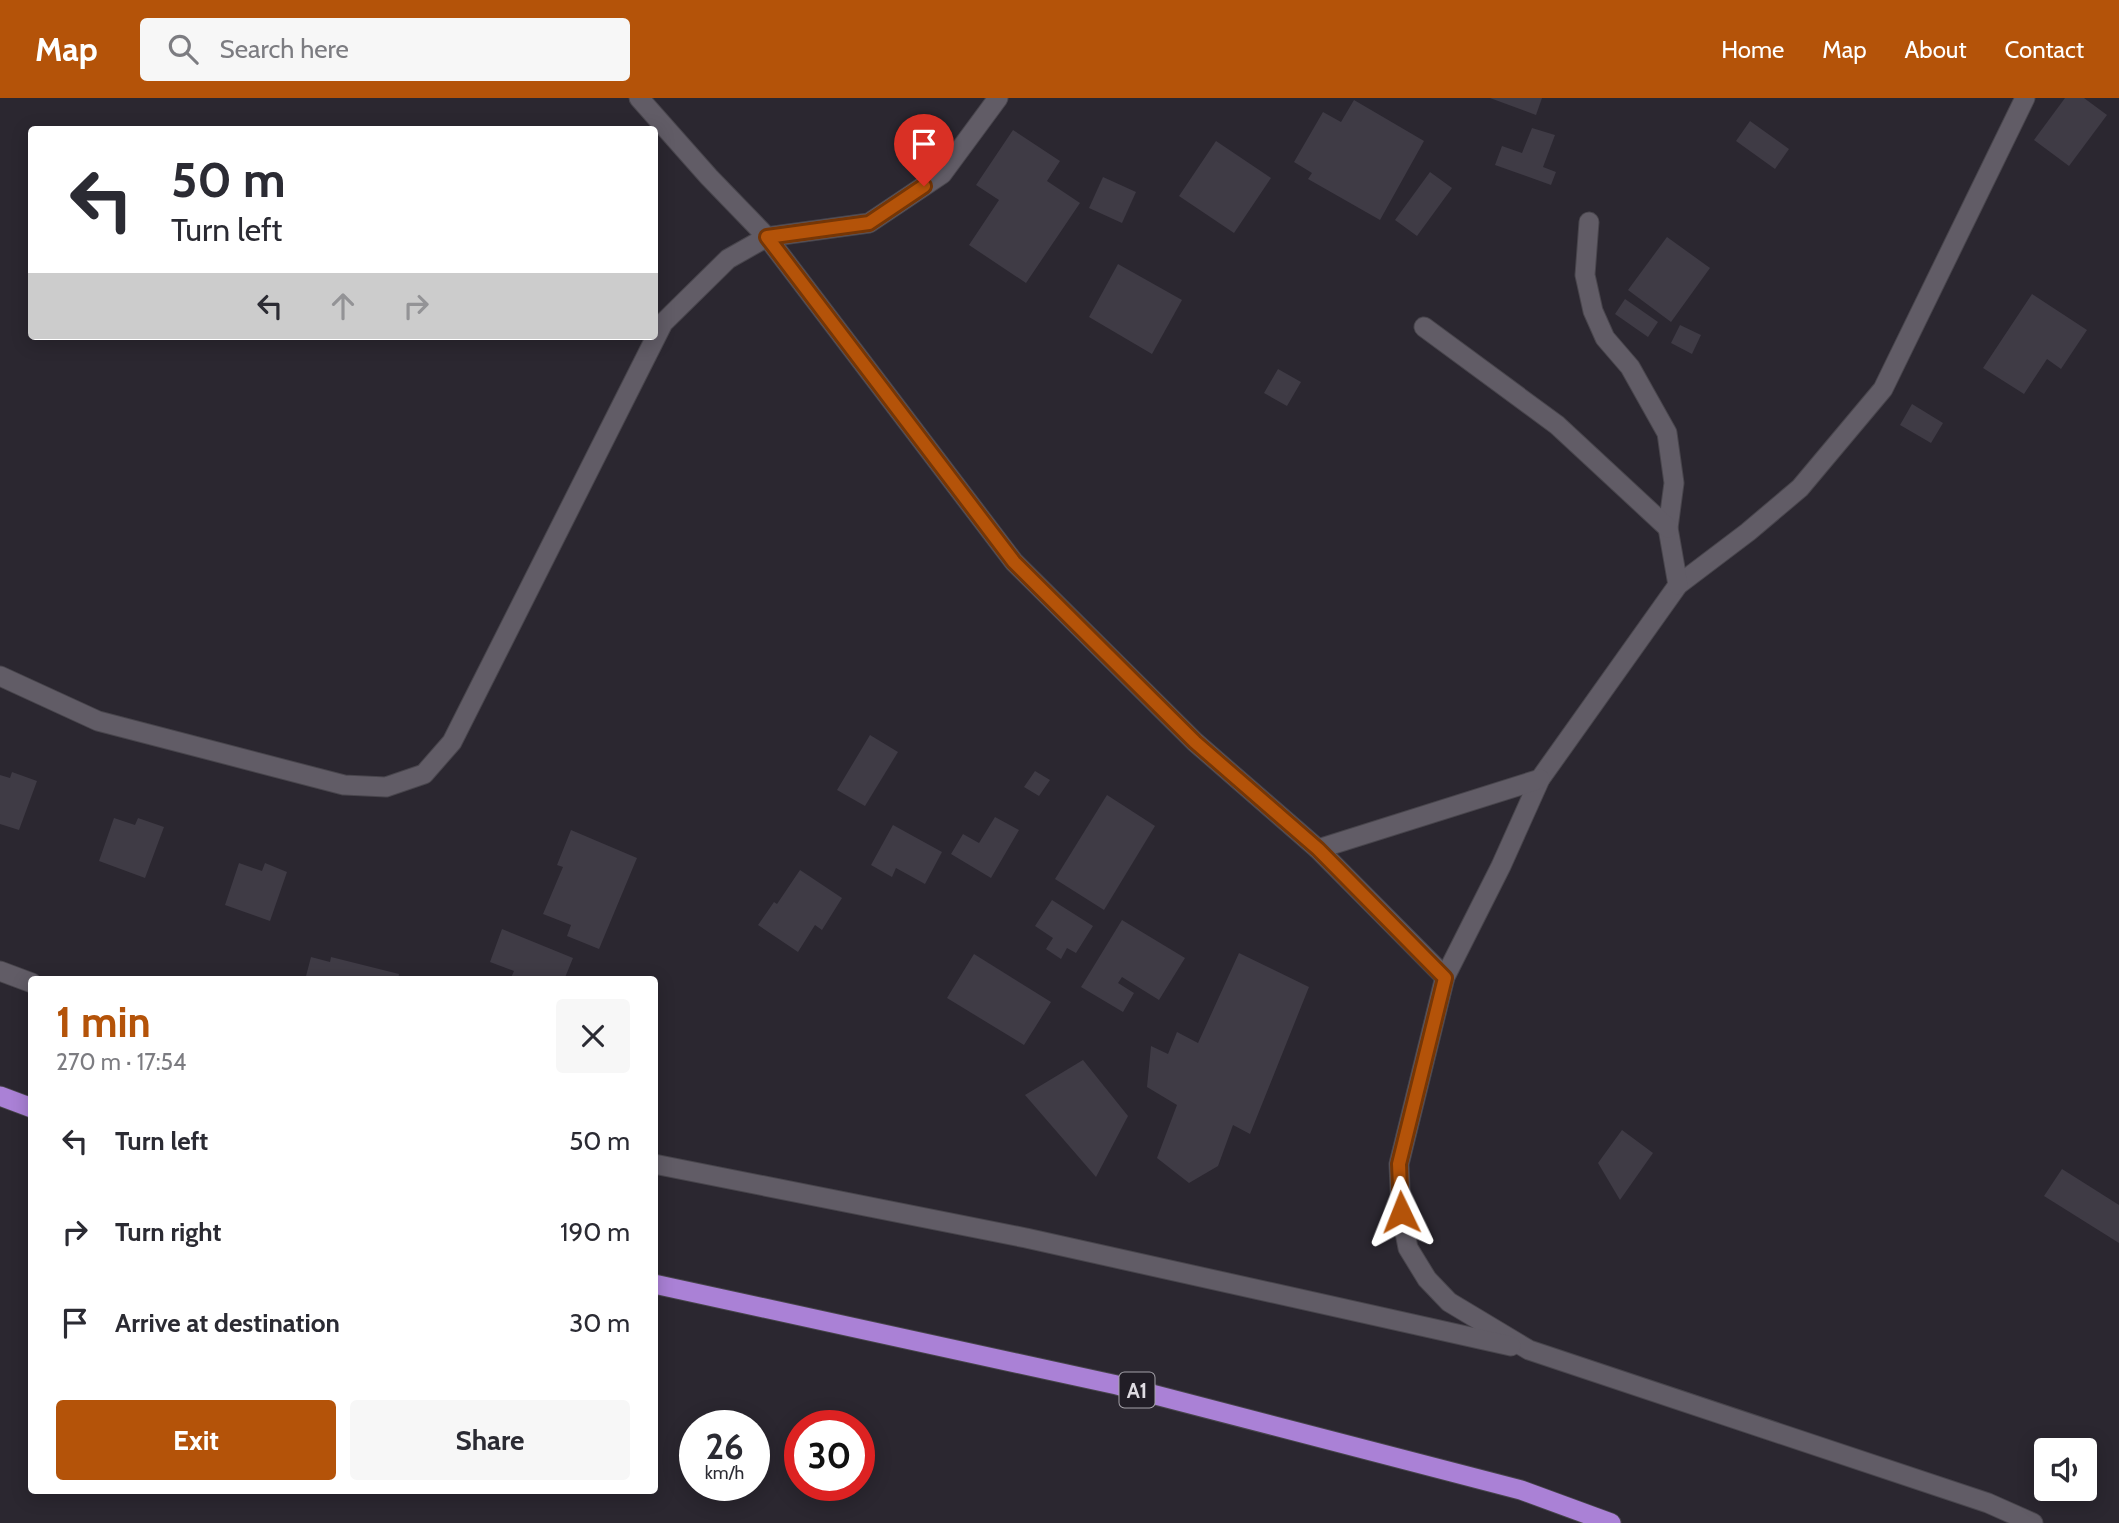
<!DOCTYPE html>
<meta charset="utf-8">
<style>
:root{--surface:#fff;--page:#f7f7f7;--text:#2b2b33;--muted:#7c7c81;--accent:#b45309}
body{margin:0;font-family:Cabin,sans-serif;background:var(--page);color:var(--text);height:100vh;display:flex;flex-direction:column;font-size:26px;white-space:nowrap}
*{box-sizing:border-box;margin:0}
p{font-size:23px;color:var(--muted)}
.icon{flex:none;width:38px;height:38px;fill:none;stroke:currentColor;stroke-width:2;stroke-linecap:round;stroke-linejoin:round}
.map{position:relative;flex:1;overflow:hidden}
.sheet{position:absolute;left:28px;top:878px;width:630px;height:518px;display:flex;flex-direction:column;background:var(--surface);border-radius:7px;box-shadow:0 4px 18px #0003}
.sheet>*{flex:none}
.guide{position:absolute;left:28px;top:28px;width:630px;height:214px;border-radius:7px;box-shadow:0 4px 18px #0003;background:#fff;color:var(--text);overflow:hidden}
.tools{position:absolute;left:2034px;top:1340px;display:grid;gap:14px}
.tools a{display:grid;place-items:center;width:63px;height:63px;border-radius:7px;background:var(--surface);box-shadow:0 4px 18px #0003;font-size:35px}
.speed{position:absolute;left:679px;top:1312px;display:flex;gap:14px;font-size:35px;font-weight:700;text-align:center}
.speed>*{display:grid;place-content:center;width:91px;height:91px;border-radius:50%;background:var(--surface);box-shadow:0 4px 18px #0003;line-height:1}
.speed small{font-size:18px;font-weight:400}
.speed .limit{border:10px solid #d22;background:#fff;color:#111}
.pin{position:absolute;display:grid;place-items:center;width:60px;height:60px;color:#fff;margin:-72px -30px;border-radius:50% 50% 50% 0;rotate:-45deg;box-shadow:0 0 7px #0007}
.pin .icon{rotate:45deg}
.me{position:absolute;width:77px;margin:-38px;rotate:358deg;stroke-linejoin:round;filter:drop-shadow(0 0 5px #0008)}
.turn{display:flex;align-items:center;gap:24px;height:147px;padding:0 28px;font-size:32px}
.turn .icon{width:91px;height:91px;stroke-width:2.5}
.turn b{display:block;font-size:49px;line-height:60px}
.lanes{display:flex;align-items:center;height:66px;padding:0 28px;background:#0003;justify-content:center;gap:35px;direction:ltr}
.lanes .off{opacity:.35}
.round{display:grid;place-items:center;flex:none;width:74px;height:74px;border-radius:7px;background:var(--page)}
.summary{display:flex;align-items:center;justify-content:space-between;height:119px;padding:0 28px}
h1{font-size:42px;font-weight:700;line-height:52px;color:var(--accent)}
.cta{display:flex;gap:14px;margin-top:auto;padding:14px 28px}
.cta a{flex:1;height:80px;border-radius:7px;background:var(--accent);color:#fff;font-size:28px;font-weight:700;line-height:80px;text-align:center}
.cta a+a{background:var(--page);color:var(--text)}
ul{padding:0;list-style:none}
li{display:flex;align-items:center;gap:21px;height:91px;padding:0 28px}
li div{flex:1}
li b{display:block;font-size:26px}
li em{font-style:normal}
header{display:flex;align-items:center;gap:42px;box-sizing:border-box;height:98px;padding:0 35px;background:var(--accent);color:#fff}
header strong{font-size:33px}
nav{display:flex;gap:38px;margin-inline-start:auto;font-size:24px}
.search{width:490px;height:63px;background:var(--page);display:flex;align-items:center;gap:18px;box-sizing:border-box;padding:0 24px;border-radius:7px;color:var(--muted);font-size:26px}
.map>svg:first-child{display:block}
</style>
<header>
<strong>Map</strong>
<div class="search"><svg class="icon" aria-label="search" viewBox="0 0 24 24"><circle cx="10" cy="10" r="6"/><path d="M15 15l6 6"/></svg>Search here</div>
<nav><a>Home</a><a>Map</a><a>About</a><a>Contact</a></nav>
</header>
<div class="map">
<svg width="2119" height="1425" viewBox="0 0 2119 1425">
<rect width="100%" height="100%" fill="#2b2730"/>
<g fill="#3f3b45">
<polygon points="1490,0 1542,0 1536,17"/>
<polygon points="2065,0 2084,0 2107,17 2069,68 2034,42"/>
<polygon points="1354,2 1424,43 1380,122 1308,81 1312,75 1294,64 1323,14 1341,24"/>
<polygon points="1750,23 1789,51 1775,71 1736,43"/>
<polygon points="1532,30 1555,37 1543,69 1556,74 1551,87 1495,67 1502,48 1522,55"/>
<polygon points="1013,32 1060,63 1047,83 1080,105 1026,185 969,147 999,102 976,87"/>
<polygon points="1216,43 1271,80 1234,135 1179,98"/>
<polygon points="1430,74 1452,90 1417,138 1395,122"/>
<polygon points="1103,79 1136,94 1122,125 1089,110"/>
<polygon points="1667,139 1710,170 1671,224 1628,192"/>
<polygon points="1118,166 1182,202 1152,256 1089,219"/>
<polygon points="2032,196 2087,232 2061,271 2047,261 2024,296 1983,270"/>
<polygon points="1625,201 1658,224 1648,239 1615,216"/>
<polygon points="1680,227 1701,237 1692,256 1671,245"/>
<polygon points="1278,271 1301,284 1287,308 1264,295"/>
<polygon points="1912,306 1943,325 1931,345 1900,327"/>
<polygon points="870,637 898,654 865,708 837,692"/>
<polygon points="1035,673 1050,682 1039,698 1024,689"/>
<polygon points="12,674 37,683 19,732 0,726 0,677 10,680"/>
<polygon points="1107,697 1155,728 1104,812 1055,781"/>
<polygon points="995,719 1019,732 991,780 951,756 963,736 979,745"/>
<polygon points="114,720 135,727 138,720 164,729 145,780 99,763"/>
<polygon points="893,727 942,754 925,786 896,770 892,779 871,767"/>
<polygon points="571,732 637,760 599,851 567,838 571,827 543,816 563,769 557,767"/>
<polygon points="239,765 262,773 265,765 287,774 270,823 225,807"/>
<polygon points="800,772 842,800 822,832 815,827 798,854 758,827 774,804 777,806"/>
<polygon points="1052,802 1093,828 1076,855 1067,850 1061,861 1046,851 1053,840 1035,828"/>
<polygon points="1122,822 1185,860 1159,902 1122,879 1118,885 1134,895 1123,914 1081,889"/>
<polygon points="502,831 573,860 564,882 510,882 514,873 490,864"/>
<polygon points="1239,855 1309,889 1250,1036 1233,1027 1218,1068 1189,1085 1157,1060 1177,1007 1147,989 1151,948 1168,956 1177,934 1198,945"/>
<polygon points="974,856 1051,904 1024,947 947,900"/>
<polygon points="311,859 330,864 331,859 399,876 398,882 305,882"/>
<polygon points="1083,962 1128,1018 1096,1079 1025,997"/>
<polygon points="1622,1032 1653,1055 1620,1102 1598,1065"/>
<polygon points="2062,1071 2119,1107 2119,1145 2044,1098"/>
</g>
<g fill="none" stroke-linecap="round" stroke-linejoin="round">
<defs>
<g id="minor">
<polyline points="639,0 709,79 767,139 1014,464 1195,644 1318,751 1445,879"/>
<polyline points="2025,0 1883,291 1800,390 1748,434 1678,487 1540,681 1501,768 1445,879 1399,1066 1401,1114 1408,1150 1427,1181 1449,1204 1529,1252 1988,1405 2033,1425"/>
<polyline points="1589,124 1585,177 1593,213 1605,240 1630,269 1667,335 1674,385 1668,430 1678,487"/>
<polyline points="1424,229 1557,327 1668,430"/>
<polyline points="0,578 98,623 344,687 386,689 424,676 452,644 663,225 728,161 767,139 869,125 942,76 998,0"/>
<polyline points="1318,751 1540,681"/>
<polyline points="0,873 32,885"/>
<polyline points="654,1066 1026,1140 1511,1248"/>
</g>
<g id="trunk">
<polyline points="0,998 32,1010"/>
<polyline points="654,1186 1117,1287 1521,1392 1611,1425"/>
</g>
</defs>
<use href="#minor" stroke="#48454c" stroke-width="21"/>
<use href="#trunk" stroke="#48454c" stroke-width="21"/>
<use href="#minor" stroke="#615c66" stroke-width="19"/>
<use href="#trunk" stroke="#aa81d6" stroke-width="19"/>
</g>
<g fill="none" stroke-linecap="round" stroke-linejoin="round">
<defs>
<polyline id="route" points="924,88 869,125 767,139 1014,464 1195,644 1318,751 1445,880 1399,1066 1401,1114"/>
</defs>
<use href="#route" stroke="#753606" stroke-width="18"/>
<use href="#route" stroke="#b45309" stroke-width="12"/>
</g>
<g text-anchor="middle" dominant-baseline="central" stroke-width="7" stroke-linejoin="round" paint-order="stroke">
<rect fill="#211d26" stroke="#a5a2a9" stroke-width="2" x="1119.5" y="1274.5" width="35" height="35" rx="5"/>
<g font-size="21" font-weight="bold" fill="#dedbe1">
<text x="1137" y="1292">A1</text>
</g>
</g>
</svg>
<div class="tools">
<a><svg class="icon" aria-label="sound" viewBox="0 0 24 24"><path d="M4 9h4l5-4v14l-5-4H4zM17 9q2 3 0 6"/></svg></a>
</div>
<div class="speed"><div>26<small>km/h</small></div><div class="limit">30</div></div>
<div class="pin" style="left:924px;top:88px;background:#d93025"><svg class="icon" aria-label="arrive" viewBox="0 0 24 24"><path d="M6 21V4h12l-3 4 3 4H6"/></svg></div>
<svg class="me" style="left:1401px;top:1114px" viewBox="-20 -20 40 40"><path d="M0-17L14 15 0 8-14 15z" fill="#b45309" stroke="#fff" stroke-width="4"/></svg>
<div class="guide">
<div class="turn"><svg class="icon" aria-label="left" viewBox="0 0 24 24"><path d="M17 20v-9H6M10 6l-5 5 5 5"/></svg><div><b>50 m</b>Turn left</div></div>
<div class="lanes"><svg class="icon" aria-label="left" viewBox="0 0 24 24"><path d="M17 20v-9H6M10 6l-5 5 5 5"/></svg><svg class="icon off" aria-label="ahead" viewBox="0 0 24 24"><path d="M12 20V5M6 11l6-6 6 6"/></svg><svg class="icon off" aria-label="right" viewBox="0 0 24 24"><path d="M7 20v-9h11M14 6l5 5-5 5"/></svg></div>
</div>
<section class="sheet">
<div class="summary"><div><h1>1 min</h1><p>270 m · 17:54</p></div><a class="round"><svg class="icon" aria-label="close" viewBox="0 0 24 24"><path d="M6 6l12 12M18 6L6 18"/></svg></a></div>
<ul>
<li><svg class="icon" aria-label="left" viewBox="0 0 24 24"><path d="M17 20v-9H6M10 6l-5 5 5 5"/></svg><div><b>Turn left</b></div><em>50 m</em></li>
<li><svg class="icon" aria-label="right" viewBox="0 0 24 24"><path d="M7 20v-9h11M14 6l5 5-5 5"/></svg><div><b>Turn right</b></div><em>190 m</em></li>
<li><svg class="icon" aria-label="arrive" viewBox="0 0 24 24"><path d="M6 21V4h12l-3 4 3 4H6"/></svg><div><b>Arrive at destination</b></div><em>30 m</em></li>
</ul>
<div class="cta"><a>Exit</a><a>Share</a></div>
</section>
</div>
